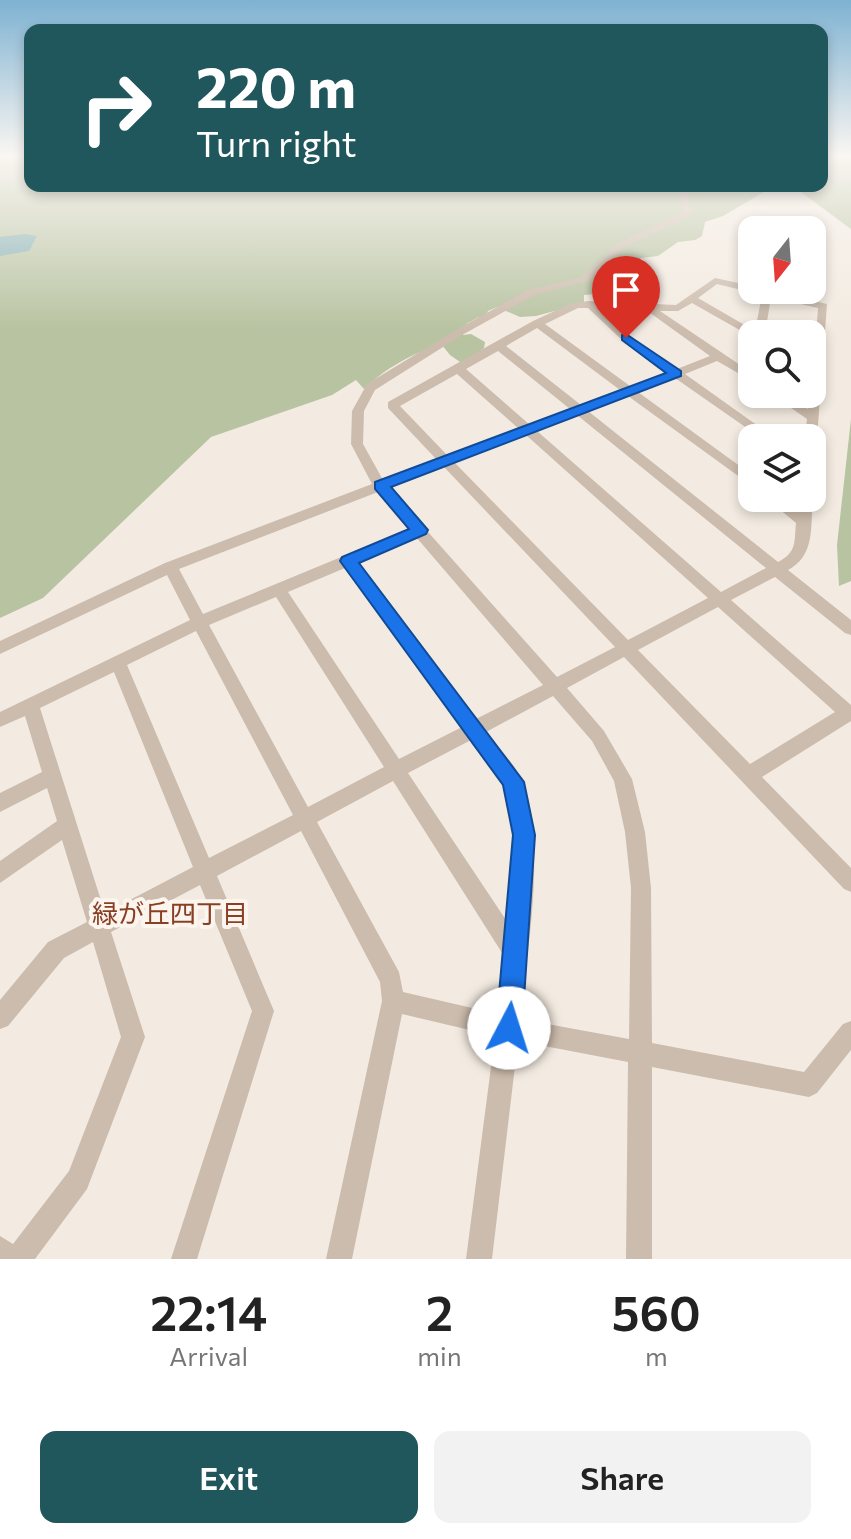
<!DOCTYPE html>
<meta charset="utf-8">
<style>
:root{--surface:#fff;--page:#f2f2f2;--text:#222;--muted:#767676;--accent:#20575c}
body{margin:0;font-family:Commissioner,"Noto Sans JP",sans-serif;background:var(--page);color:var(--text);height:100vh;display:flex;flex-direction:column;font-size:30px;white-space:nowrap}
*{box-sizing:border-box;margin:0}
p{font-size:26px;color:var(--muted)}
.icon{flex:none;width:44px;height:44px;fill:none;stroke:currentColor;stroke-width:2;stroke-linecap:round;stroke-linejoin:round}
.map{position:relative;height:1259px;overflow:hidden}
.panel{display:flex;flex-direction:column;background:var(--surface);flex:1}
.panel>*{flex:none}
.top-card{position:absolute;left:24px;top:24px;width:804px;height:168px;border-radius:16px;box-shadow:0 4px 12px #0003;background:#20575c;color:#fff;overflow:hidden}
.needle{width:52px;rotate:197deg}
.tools{position:absolute;left:738px;top:216px;display:grid;gap:16px}
.tools a{display:grid;place-items:center;width:88px;height:88px;border-radius:16px;background:var(--surface);box-shadow:0 4px 12px #0003;font-size:40px}
.pin{position:absolute;display:grid;place-items:center;width:68px;height:68px;color:#fff;margin:-82px -34px;border-radius:50% 50% 50% 0;rotate:-45deg;box-shadow:0 0 8px #0007}
.pin .icon{rotate:45deg}
.me{position:absolute;width:88px;margin:-44px;rotate:5deg;stroke-linejoin:round;filter:drop-shadow(0 0 6px #0008)}
.turn{display:flex;align-items:center;gap:28px;height:168px;padding:0 40px;font-size:36px}
.turn .icon{width:104px;height:104px;stroke-width:2.5}
.turn b{display:block;font-size:56px;line-height:68px}
.eta{display:flex;justify-content:space-evenly;align-items:center;height:136px;text-align:center}
.eta b{font-size:48px;font-weight:600;line-height:56px}
.button{display:flex;gap:16px;margin-top:auto;padding:16px 40px}
.button a{flex:1;height:92px;border-radius:16px;background:var(--accent);color:#fff;font-size:32px;font-weight:600;line-height:92px;text-align:center}
.button a+a{background:var(--page);color:var(--text)}
.map>svg:first-child{display:block}
</style>
<div class="map">
<svg width="851" height="1259" viewBox="0 0 851 1259">
<rect width="100%" height="100%" fill="#f3ebe1"/>
<g fill="#b7c3a1">
<path d="M0,155H30V186H774L723,216L705,222L702,236L695,240L678,242L658,256L641,258L622,276L632,288L624,292L584,295V303L536,316L520,317L497,307L488,311L485,318L479,317L466,324L463,335L471,334L485,342L484,348L463,364L450,355L442,345C415,351 383,370 364,389L356,380L332,395L211,437L43,598L0,618Z"/>
<polygon points="822,155 851,155 851,229 793,186 822,186"/>
<polygon points="851,419 851,581 839,586 837,545"/>
</g>
<polygon fill="#80aeb1" points="25,234 37,236 29,251 0,256 0,237"/>
<g fill="none" stroke-linecap="round" stroke-linejoin="round">
<path fill="#ccbcad" fill-rule="evenodd" d="M684,186H692L687,196L692,210L687,218L624,247L589,281L536,294L462,335L375,390L364,411L363,444L383,480L437,460L388,408V402L533,321L572,303L589,301L676,305L715,278L752,286V290H768L827,304L817,438L812,442V438H805L807,419L771,394H785L808,409L809,394H812L818,308L771,297L765,334H752V337L692,303L678,311H660L752,373V381L717,361L685,374L775,438H761L675,378L638,392L752,475V486L628,396L588,411L778,562C797,552 794,543 796,523L766,498H782L798,509L799,498H813C810,526 816,555 788,570L851,620V635L845,633L775,577L731,600L851,705V721L762,777L851,868V892L844,889L624,657L567,688L604,731L632,779L645,832L651,888L652,1043L804,1072L843,1024L851,1021V1050L817,1093L809,1097L652,1067V1259H626L628,1062L518,1041L492,1259H466L495,1036L402,1014L352,1259H326L382,1001L380,982L301,831L217,876L274,1011L197,1259H171L252,1011L200,885L111,932L145,1037L87,1189L35,1259H0V1236L13,1244L69,1171L121,1037L93,942L64,958L8,1026L0,1029V1000L48,942L87,922L62,840L0,883V861L57,821L47,788L0,812V793L42,772L25,716L0,727V712L190,620L167,575L0,654V641L165,563L372,484L351,444L352,411L367,384L454,331L528,290L582,277L618,243L681,214L684,210L679,196ZM717,284L762,295L755,331L698,298ZM578,308H588L622,340L667,372L630,386L545,324ZM600,309L646,310L710,356L677,369L630,336ZM537,328L620,390L581,405L506,346ZM498,351L570,409L530,425L466,369ZM457,374L519,429L448,456L400,406ZM577,415L766,568L721,592L537,431ZM526,435L708,598L628,640L455,463ZM444,467L615,647L557,677L389,488ZM378,492L409,529L203,614L179,569ZM416,537L543,685L476,719L357,562ZM345,568L462,727L399,759L288,592ZM276,597L384,767L308,807L209,625ZM718,607L835,712L750,764L638,650ZM196,631L293,815L209,858L127,665ZM114,672L193,867L105,913L40,708ZM553,696L592,741L614,781L625,832L631,888L629,1039L520,1019C527,950 547,845 522,781C515,763 497,747 486,732ZM471,740C481,754 497,769 505,785C520,819 512,887 508,923L408,773ZM393,781L504,956L498,1014L403,992L399,972L317,822Z"/>
</g>
<linearGradient id="sky" x2="0" y2="1"><stop stop-color="#7eb2d2"/><stop offset="0.47" stop-color="#faf6f2"/><stop offset="1" stop-color="#faf6f2" stop-opacity="0"/></linearGradient>
<rect width="851" height="331" fill="url(#sky)"/>
<polygon fill="#1a73e8" stroke="#114b97" stroke-width="2" points="626,334 681,371 681,376 391,487 428,530 426,534 359,563 524,782 535,835 522,1028 518,1037 509,1041 499,1037 496,1028 513,835 503,785 340,561 342,557 409,529 375,489 375,482 666,373 622,340 622,335"/>
<g text-anchor="middle" dominant-baseline="central" stroke-width="8" stroke-linejoin="round" paint-order="stroke">
<g font-size="26" fill="#893f24" stroke="#fbf5ee">
<text x="170" y="912">緑が丘四丁目</text>
</g>
</g>
</svg>
<div class="tools">
<a><svg class="needle" viewBox="-14 -14 28 28"><path d="M0-13l5 13h-10z" fill="#e53935"/><path d="M0 13l5-13h-10z" fill="#767676"/></svg></a>
<a><svg class="icon" aria-label="search" viewBox="0 0 24 24"><circle cx="10" cy="10" r="6"/><path d="M15 15l6 6"/></svg></a>
<a><svg class="icon" aria-label="layers" viewBox="0 0 24 24"><path d="M12 4l9 5-9 5-9-5zM3 14l9 5 9-5"/></svg></a>
</div>
<div class="pin" style="left:626px;top:338px;background:#d93025"><svg class="icon" aria-label="arrive" viewBox="0 0 24 24"><path d="M6 21V4h12l-3 4 3 4H6"/></svg></div>
<svg class="me" style="left:509px;top:1028px" viewBox="-20 -20 40 40"><circle r="19" fill="#fff"/><path d="M0-13L10 11 0 6-10 11z" fill="#1a73e8"/></svg>
<div class="top-card">
<div class="turn"><svg class="icon" aria-label="right" viewBox="0 0 24 24"><path d="M7 20v-9h11M14 6l5 5-5 5"/></svg><div><b>220 m</b>Turn right</div></div>
</div>
</div>
<section class="panel">
<div class="eta">
<div><b>22:14</b><p>Arrival</p></div>
<div><b>2</b><p>min</p></div>
<div><b>560</b><p>m</p></div>
</div>
<div class="button"><a>Exit</a><a>Share</a></div>
</section>
